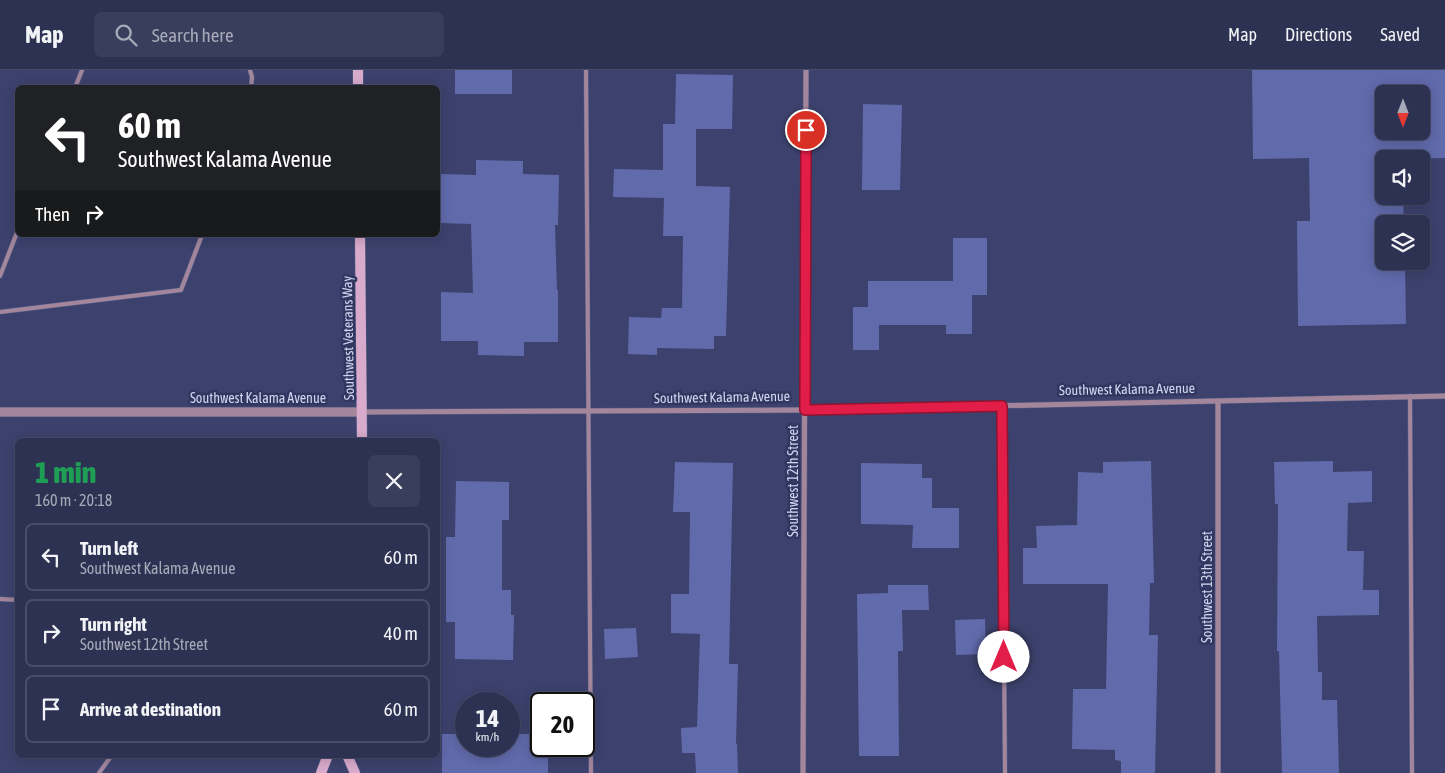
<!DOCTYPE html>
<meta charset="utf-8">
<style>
:root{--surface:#2d3252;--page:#393e5c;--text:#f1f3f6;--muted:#a7aab8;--line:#484d69}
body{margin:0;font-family:"Asap Condensed",sans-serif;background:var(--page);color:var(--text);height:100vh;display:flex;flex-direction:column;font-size:19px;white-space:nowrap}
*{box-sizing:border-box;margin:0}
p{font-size:16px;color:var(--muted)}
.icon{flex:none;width:28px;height:28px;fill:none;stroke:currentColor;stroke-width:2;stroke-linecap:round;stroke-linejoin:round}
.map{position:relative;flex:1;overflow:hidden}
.details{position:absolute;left:15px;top:368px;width:425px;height:320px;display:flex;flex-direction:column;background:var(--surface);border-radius:8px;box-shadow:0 2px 12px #0003,0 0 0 1px var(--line)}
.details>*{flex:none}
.guide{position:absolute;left:15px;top:15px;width:425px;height:152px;border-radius:8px;box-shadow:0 2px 12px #0003,0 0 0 1px var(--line);background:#202124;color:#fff;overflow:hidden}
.needle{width:32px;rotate:180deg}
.tools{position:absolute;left:1375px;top:15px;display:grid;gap:10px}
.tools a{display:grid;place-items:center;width:55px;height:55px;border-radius:8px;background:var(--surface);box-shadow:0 2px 12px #0003,0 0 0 1px var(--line);font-size:25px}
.speed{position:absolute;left:455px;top:622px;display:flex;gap:10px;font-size:25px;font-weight:700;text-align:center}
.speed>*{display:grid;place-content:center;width:65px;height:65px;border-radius:50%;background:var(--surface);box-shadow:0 2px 12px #0003,0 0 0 1px var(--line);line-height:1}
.speed small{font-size:12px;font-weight:400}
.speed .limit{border:2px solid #111;border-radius:8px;background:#fff;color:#111}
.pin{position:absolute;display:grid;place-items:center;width:42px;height:42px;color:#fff;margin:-21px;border:2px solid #fff;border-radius:50%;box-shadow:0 1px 5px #0007}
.me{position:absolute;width:55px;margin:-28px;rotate:0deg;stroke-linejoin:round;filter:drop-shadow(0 0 4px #0008)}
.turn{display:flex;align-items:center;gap:18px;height:105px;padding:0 20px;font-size:22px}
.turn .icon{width:65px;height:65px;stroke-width:2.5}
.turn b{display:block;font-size:35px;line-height:42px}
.then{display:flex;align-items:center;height:48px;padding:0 20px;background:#0003;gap:10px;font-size:19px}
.round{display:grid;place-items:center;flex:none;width:52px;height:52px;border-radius:8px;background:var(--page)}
.overview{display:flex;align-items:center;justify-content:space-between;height:85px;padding:0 20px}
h1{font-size:30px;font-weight:800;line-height:38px;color:#1e9e55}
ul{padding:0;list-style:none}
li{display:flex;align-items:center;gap:15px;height:68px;margin:0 10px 8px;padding:0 10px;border:2px solid var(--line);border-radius:8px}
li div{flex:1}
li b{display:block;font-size:19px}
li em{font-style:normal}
header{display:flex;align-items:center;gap:30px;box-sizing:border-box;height:70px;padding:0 25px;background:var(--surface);border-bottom:1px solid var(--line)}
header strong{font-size:24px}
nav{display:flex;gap:28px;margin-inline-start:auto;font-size:18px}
.search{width:350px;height:45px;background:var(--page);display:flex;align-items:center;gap:12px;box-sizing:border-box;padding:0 18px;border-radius:8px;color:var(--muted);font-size:19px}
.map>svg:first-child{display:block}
</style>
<header>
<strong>Map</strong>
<div class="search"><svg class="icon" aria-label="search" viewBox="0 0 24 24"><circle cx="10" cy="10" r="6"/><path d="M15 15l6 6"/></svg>Search here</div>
<nav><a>Map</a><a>Directions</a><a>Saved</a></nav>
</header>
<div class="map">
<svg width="1445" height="703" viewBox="0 0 1445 703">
<rect width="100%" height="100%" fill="#3c426d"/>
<g fill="#616aab" fill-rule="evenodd">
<rect x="455" y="0" width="57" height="24"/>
<path d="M1252,0H1445V88L1384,89V126H1403L1404,154H1384V191H1405L1406,254L1298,256L1297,151H1310L1309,88L1253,89ZM1384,24H1421V61H1384Z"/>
<polygon points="676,4 733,5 732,59 696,59 696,116 730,117 726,266 714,266 714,279 657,278 657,285 628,284 629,247 661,248 662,238 682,238 683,166 663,166 664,128 613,127 614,99 663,100 663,54 675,54"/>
<polygon points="863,34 902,35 900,120 862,120"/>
<polygon points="476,90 523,91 523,104 559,105 558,155 555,155 557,220 558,220 558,272 524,272 524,286 478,285 478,271 441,271 441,222 473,223 471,154 440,153 441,104 476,105"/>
<polygon points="953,168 987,168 987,225 972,225 972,264 946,264 946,255 879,255 879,280 853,280 853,237 868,237 868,211 953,211"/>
<polygon points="1151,391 1154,513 1150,513 1149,565 1158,565 1155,703 1121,703 1121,691 1115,690 1115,680 1072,679 1073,619 1106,619 1108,514 1023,514 1023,478 1037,478 1036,456 1077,455 1078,402 1103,403 1103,392"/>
<polygon points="1333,391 1333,402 1372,401 1372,432 1348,433 1347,481 1364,481 1363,520 1379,520 1379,545 1317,546 1318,602 1322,602 1322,630 1337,630 1339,703 1282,703 1279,581 1277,581 1278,434 1275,434 1274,392"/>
<polygon points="675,392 733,393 729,594 738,594 736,674 737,674 738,703 696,703 695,683 682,683 681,658 697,657 700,564 671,563 671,524 689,524 690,442 673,442"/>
<polygon points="861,393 922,394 922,408 932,408 932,438 959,438 959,478 912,478 913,455 861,454"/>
<polygon points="456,411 509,412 509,450 502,450 502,520 511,520 511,545 514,545 513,590 455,589 455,552 446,552 446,467 455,467"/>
<polygon points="888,515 928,515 929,540 902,540 903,581 898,581 899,686 859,686 857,524 888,523"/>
<polygon points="985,549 986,584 956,585 955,550"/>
<polygon points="636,558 638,587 605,589 604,559"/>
<polygon points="442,664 466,664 466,676 509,676 509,664 541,664 541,676 548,676 548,703 442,703"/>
</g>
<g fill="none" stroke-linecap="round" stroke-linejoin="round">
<defs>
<g id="service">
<polyline points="250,0 252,7 251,18"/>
<polyline points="586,0 591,703"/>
<polyline points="75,18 82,0"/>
<polyline points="0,206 18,160"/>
<polyline points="0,242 181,220 202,165"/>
<polyline points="1410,326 1412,703"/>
<polyline points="1002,336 1005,703"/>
<polyline points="0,529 18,530"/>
<polyline points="99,703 112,685"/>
</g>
<g id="minor">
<polyline points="1218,332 1218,703"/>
<polyline points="362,342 805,340 1445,326"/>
<polyline points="803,703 806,0"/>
</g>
<polyline id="tertiary" points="0,342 362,342"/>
<g id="secondary">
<polyline points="358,0 358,18"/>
<polyline points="360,165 362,370"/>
<polyline points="347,685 355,703"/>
<polyline points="321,703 328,685"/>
</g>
</defs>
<use href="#service" stroke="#5a6087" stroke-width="5"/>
<use href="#minor" stroke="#5a6087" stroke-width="6"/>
<use href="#tertiary" stroke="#5a6087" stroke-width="10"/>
<use href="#secondary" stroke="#5a6087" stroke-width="11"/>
<use href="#service" stroke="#a3869b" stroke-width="4"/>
<use href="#minor" stroke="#a3869b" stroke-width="5"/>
<use href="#tertiary" stroke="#a3869b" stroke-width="9"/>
<use href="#secondary" stroke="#d8aacb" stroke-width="10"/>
</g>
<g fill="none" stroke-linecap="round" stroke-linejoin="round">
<defs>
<polyline id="route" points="806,60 805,340 1002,336 1004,587"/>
</defs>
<use href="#route" stroke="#92132f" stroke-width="12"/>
<use href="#route" stroke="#e11d48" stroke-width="9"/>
</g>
<g text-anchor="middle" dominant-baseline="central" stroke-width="5" stroke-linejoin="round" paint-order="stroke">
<g font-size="14" fill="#d1d6f0" stroke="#313761">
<text transform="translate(348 268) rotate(-91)">Southwest Veterans Way</text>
<text transform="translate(1127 319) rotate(-1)">Southwest Kalama Avenue</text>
<text transform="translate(722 327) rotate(-1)">Southwest Kalama Avenue</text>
<text x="258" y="328">Southwest Kalama Avenue</text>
<text transform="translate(793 411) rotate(-90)">Southwest 12th Street</text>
<text transform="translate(1207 517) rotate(-90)">Southwest 13th Street</text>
</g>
</g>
</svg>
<div class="tools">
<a><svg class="needle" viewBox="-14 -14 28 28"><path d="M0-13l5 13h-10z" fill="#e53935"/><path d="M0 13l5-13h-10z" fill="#a7aab8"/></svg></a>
<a><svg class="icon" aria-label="sound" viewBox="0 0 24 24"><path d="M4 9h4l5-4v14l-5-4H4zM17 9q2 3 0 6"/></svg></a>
<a><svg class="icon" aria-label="layers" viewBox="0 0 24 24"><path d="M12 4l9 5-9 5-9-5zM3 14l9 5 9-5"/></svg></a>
</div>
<div class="speed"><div>14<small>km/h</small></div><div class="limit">20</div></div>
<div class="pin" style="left:806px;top:60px;background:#d93025"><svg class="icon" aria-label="arrive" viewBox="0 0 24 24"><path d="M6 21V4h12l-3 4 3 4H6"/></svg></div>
<svg class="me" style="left:1004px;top:587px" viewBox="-20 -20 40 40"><circle r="19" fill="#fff"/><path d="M0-13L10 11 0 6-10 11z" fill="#e11d48"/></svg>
<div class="guide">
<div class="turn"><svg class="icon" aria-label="left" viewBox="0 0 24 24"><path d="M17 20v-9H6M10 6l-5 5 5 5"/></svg><div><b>60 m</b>Southwest Kalama Avenue</div></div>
<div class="then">Then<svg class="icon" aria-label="right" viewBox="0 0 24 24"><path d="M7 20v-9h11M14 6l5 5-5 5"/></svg></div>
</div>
<section class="details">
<div class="overview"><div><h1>1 min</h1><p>160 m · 20:18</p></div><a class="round"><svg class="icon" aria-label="close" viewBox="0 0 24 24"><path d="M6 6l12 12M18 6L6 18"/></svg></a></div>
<ul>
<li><svg class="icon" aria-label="left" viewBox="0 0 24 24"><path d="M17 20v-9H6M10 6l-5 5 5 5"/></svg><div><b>Turn left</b><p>Southwest Kalama Avenue</p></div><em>60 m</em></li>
<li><svg class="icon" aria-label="right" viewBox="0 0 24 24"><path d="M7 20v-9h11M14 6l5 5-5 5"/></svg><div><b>Turn right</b><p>Southwest 12th Street</p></div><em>40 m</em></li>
<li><svg class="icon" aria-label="arrive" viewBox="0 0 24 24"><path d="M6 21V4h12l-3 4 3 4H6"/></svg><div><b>Arrive at destination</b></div><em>60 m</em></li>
</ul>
</section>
</div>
